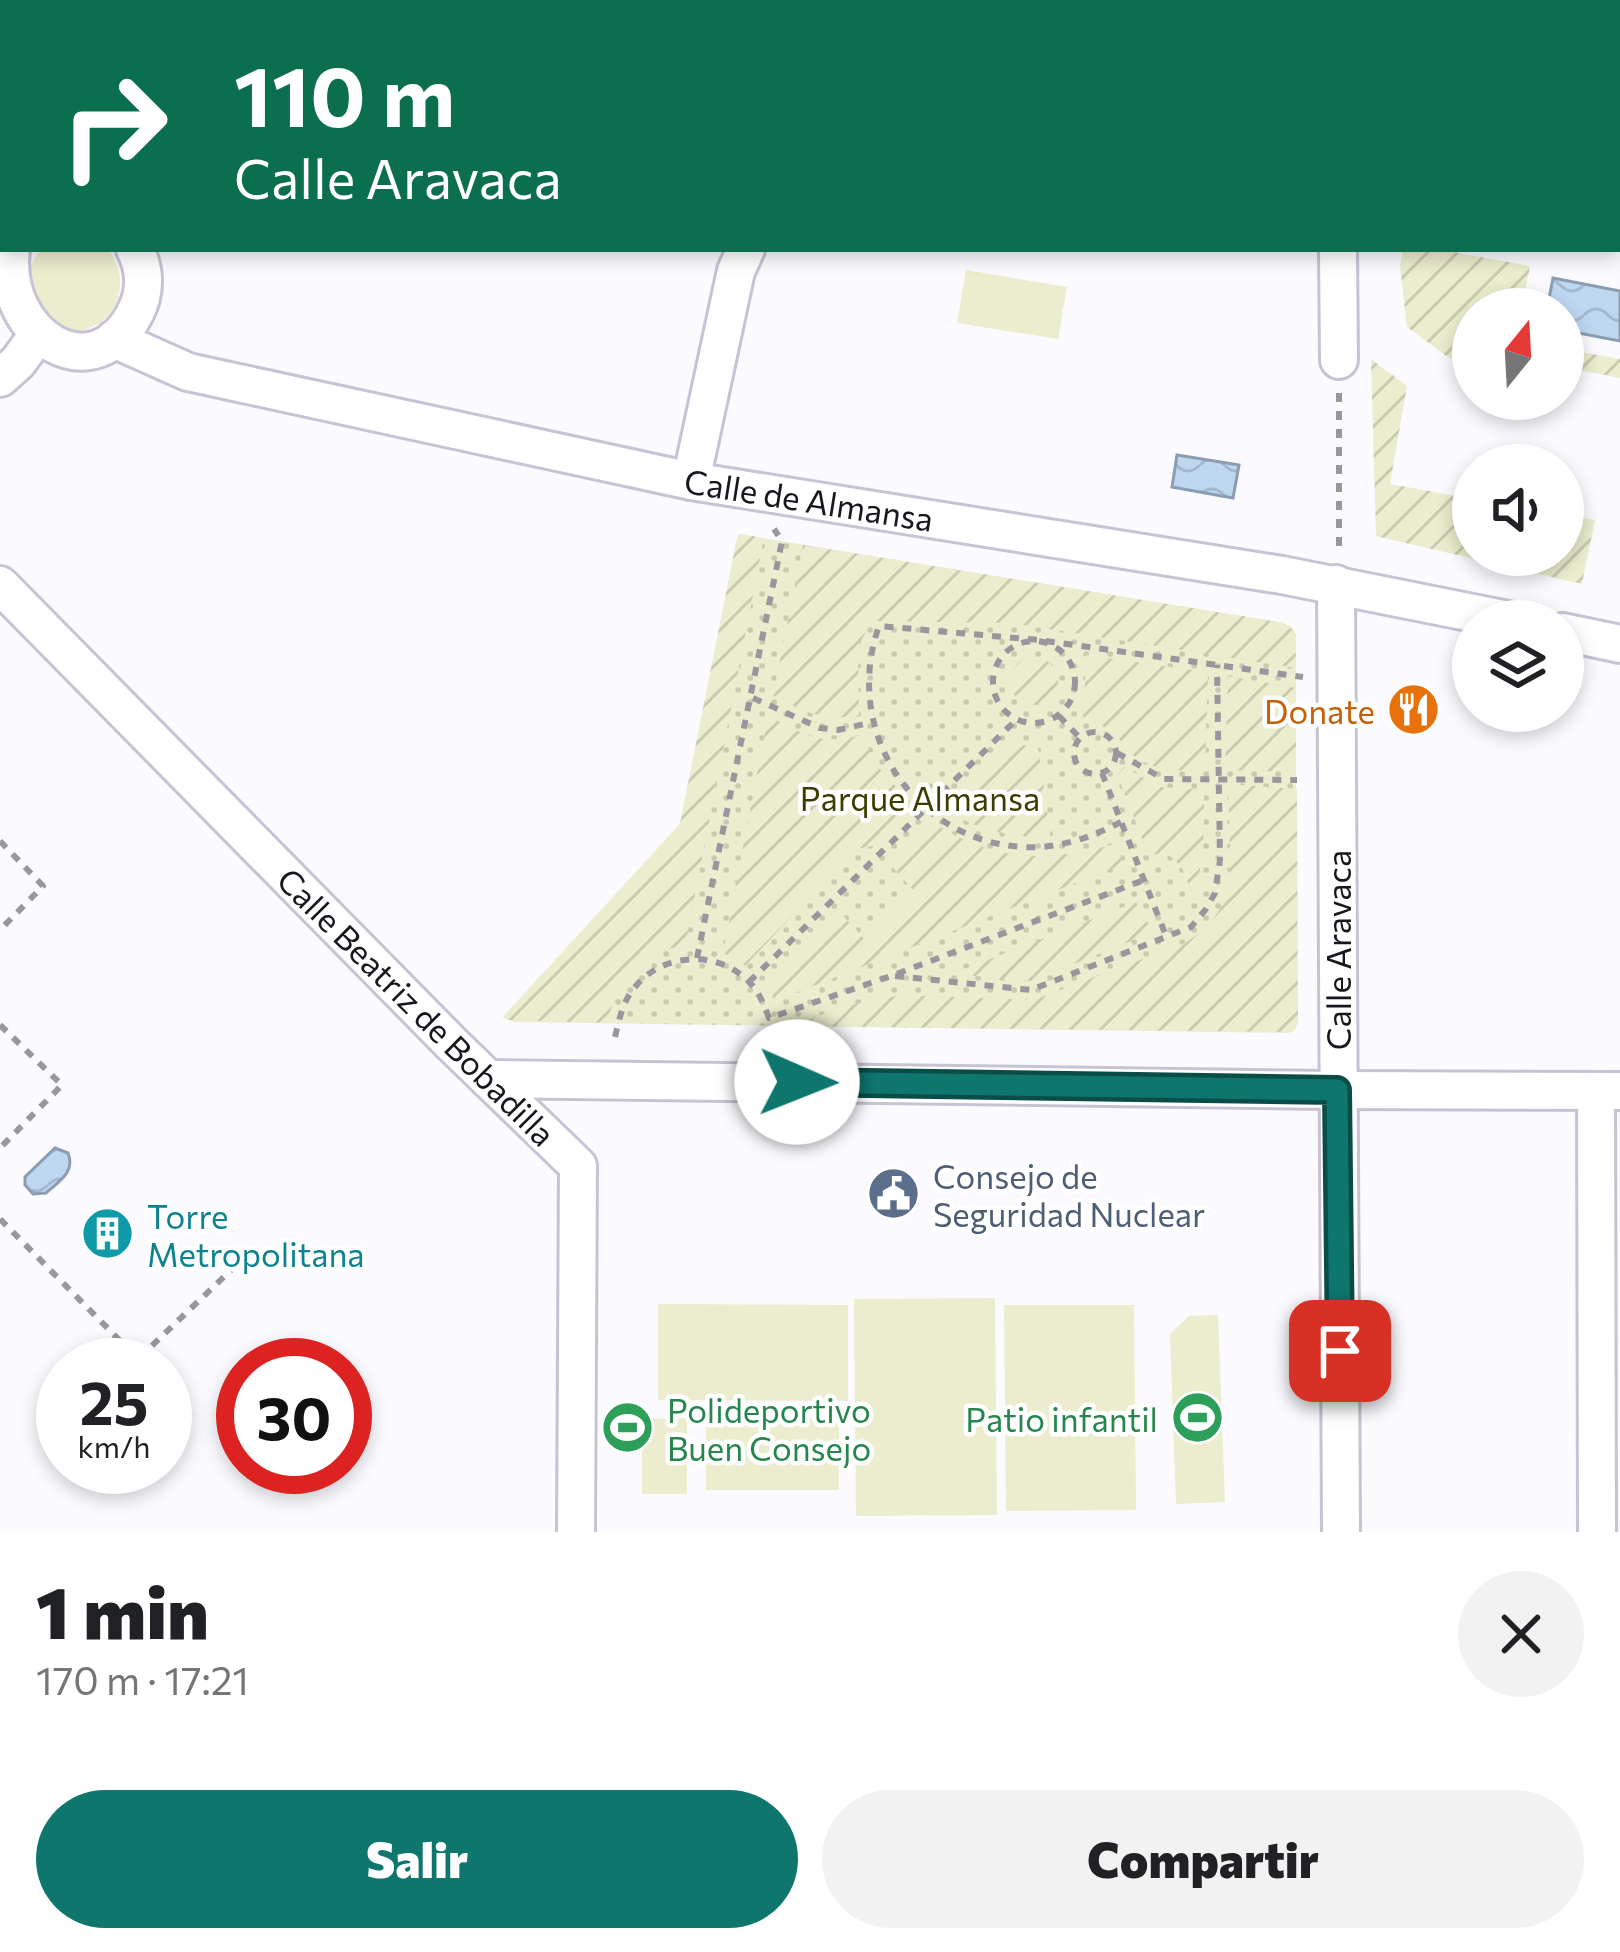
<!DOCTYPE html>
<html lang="es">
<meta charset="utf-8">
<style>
:root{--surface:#fff;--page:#f2f2f2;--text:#202124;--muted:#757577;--accent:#0f766e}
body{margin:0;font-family:Commissioner,sans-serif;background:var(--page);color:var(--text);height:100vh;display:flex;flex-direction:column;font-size:45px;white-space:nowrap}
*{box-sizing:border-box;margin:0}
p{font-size:39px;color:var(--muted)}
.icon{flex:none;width:66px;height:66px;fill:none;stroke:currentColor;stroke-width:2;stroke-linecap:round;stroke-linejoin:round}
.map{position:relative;height:1532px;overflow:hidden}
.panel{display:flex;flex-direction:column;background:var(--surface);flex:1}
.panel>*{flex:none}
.hud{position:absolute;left:0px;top:0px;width:1620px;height:252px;box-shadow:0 6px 18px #0003;background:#0b6e4f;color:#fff;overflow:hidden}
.needle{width:78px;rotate:18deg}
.fabs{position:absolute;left:1452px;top:288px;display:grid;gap:24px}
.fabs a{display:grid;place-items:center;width:132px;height:132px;border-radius:50%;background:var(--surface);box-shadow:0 6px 18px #0003;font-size:60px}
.speed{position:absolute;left:36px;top:1338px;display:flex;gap:24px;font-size:60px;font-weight:700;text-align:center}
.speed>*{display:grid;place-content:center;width:156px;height:156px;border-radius:50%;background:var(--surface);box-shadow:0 6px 18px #0003;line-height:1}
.speed small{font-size:30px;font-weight:400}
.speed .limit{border:18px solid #d22;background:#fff;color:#111}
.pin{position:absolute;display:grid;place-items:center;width:102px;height:102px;color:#fff;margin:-51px;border-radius:24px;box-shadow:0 6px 18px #0006}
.me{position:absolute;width:132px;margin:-66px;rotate:91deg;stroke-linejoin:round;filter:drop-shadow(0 0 9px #0008)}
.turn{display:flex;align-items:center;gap:42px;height:252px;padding:0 36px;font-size:54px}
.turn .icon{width:156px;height:156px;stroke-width:2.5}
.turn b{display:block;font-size:84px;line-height:102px}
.round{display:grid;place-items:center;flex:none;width:126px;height:126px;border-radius:63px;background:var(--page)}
.headline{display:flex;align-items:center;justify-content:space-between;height:204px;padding:0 36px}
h1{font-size:72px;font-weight:800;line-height:90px}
.cta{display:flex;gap:24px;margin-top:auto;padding:24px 36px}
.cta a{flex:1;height:138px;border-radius:72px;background:var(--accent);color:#fff;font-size:48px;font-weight:800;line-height:138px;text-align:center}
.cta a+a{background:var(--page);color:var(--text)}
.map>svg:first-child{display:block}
</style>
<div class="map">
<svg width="1620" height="1532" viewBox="0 0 1620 1532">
<defs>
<pattern id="park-dots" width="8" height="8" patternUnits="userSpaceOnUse" patternTransform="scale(3)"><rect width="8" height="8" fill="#ebedce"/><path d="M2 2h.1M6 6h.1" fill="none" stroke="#c9cab0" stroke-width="1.8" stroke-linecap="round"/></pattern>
<pattern id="garden-furrows" width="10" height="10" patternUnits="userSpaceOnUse" patternTransform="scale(3)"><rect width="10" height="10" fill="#ebedce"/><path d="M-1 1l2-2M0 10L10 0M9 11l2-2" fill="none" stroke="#c9cab0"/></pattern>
<pattern id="water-waves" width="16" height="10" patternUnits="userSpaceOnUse" patternTransform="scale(3)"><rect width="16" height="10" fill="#bed7f1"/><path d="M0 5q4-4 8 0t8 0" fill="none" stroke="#a3b8ce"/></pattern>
</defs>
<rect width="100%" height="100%" fill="#fbfafe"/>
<g fill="#ebedce">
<path d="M42,249H108C145,298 90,351 52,324C45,319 41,308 37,300C24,279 25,268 42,249Z"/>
<polygon points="966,270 1067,287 1058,339 957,323"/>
<polygon points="995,1298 997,1515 856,1516 854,1299"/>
<polygon points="658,1304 848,1305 848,1401 658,1400"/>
<polygon points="1004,1305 1134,1305 1136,1510 1006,1511"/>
<polygon points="1218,1315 1225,1502 1176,1504 1170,1334 1189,1316"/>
<polygon points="687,1418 687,1494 642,1494 642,1419"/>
<polygon points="706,1418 839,1419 839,1490 706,1490"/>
</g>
<polygon fill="url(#park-dots)" points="738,534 1284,623 1293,628 1296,635 1296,1029 1289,1033 514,1022 503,1017 680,824"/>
<g fill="url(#garden-furrows)">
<polygon points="1403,249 1437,249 1530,266 1522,309 1473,309 1473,370 1445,355 1407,327 1400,266"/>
<polygon points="1563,349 1620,359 1620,378 1563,367"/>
<polygon points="1371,359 1407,386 1390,484 1473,499 1473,555 1563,555 1563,514 1595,520 1582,584 1376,536"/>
<path d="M738,534L764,538L685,946C637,951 618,980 607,1023L509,1020L503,1017L680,824Z"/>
<path d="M803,545L1284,623L1295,632L1296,668L1011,623L872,621L858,646L859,715C825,722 802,712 773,695Z"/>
<path d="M1085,655L1208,672L1205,771C1179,771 1149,771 1129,752C1121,745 1121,736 1110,730C1093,720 1092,726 1076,710L1085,686Z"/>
<circle cx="1034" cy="681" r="24"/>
<polygon points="1228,676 1296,688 1296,772 1225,770"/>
<path d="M768,716C808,735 817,746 862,735L878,767L914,806L878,845L855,849L745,966L723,953Z"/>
<path d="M1004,743L1038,747L1051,838C1012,836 982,832 949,812Z"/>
<path d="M1124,767L1160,787L1204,790C1204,829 1205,864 1192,901C1188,880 1185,863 1164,853L1149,855L1117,775Z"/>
<path d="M1228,784L1297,789L1298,1024L1293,1032L794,1026L840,1007L901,995L1034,1000L1185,943C1201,933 1217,919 1224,900C1234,876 1228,813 1228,784Z"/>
<path d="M929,820C992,861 1043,864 1115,844L1124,864L775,1001L765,985L838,910L866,941L915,892L886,860Z"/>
<polygon points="1136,902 1153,932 1032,981 952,974"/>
</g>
<g fill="url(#water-waves)" stroke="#8c9db1" stroke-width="3">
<polygon points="1553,278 1620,291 1620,341 1563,330 1563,309 1547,309"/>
<polygon points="1177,455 1239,465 1233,498 1172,487"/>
<path d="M55,1148L68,1153C76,1172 58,1182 46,1193L33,1194L25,1185V1177Z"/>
</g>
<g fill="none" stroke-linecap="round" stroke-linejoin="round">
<defs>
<g id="minor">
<polyline points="1597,0 1613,3"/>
<polyline points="707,3 720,0"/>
<polyline points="1338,3 1338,0"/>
<path d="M11,249C0,336 95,395 136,311C146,291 145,269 135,249"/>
<polyline points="1338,249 1339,360"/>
<polyline points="114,339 188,372 691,481 1282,575 1513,621"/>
<polyline points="0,378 18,362 34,340"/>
<polyline points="691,481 736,271 746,249"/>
<polyline points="1336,584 1341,1532"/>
<polyline points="0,585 451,1043 578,1166 576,1532"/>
<polyline points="1563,632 1620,644"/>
<polyline points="488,1079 1337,1090 1620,1091"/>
<polyline points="1596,1091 1597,1532"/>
</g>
</defs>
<use href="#minor" stroke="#c9c2d5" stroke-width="42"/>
<g stroke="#99979d" stroke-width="6" stroke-dasharray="9 9" stroke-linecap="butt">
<polyline points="1339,393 1339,548"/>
<circle cx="1034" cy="682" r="41"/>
<polyline points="753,698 820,728 838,730 873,722"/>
<polyline points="1059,716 1079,737"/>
<circle cx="1095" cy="753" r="21"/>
<polyline points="1117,753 1164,779 1297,780"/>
<polyline points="1102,773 1166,936"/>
<path d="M1121,822C1090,838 1058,849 1023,847C912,841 842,729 879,626L1039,640L1303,677"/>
<polyline points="0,841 43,886 0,930"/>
<polyline points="697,958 782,541 774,529"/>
<polyline points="895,976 1031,990 1191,927 1206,909 1215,893 1220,860 1217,665"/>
<polyline points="749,982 1016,720"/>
<polyline points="0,1025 62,1085 0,1148"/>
<path d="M615,1037C619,1021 622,1004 632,991C659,952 719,948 751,984C760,994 764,1005 769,1018L891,976L1144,880"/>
<polyline points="0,1219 138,1359 231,1270"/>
</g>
<use href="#minor" stroke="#fff" stroke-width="36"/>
</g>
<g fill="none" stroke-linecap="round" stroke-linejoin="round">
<defs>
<polyline id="route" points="797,1082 1337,1090 1340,1351"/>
</defs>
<use href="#route" stroke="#0a4d48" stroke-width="30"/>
<use href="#route" stroke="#0f766e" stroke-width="21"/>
</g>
<defs>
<symbol id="restaurant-disc" viewBox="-11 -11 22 22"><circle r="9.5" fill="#e8710a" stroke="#fff"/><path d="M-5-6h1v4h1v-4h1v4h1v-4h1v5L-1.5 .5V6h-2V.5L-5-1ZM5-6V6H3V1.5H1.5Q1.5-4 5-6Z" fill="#fff"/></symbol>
<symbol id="civic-disc" viewBox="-11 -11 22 22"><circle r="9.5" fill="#5c6f8a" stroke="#fff"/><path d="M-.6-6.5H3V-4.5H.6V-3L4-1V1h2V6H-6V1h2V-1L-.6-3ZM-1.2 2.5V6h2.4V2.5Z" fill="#fff"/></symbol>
<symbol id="building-disc" viewBox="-11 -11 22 22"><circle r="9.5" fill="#0f9aa8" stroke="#fff"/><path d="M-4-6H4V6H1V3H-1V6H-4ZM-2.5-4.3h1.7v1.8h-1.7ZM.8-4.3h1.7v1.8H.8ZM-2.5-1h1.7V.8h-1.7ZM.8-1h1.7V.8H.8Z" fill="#fff"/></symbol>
<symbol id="stadium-disc" viewBox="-11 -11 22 22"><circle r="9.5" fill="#2e9e5b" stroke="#fff"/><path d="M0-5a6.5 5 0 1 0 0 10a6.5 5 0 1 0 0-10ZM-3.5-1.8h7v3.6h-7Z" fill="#fff"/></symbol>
</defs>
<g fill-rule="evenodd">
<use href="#restaurant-disc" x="1384" y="680" width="59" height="59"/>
<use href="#civic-disc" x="864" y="1164" width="59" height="59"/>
<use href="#building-disc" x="78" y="1204" width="59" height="59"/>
<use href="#stadium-disc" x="1168" y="1388" width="59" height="59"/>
<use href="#stadium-disc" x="598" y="1398" width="59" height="59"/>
</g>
<g text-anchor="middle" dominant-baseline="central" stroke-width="9" stroke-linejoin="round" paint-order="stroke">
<g font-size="33" fill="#19161d" stroke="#fff">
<text transform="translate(809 499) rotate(9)">Calle de Almansa</text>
<text transform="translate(1337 950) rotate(-90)">Calle Aravaca</text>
<text transform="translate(417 1006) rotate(45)">Calle Beatriz de Bobadilla</text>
</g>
<g font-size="33" fill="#c56008" stroke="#fff" text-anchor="end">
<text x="1375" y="710">Donate</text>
</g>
<g font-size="33" fill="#3c3d01" stroke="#fff">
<text x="920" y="797">Parque Almansa</text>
</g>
<g font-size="33" fill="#4e5e75" stroke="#fff" text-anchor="start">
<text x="933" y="1175">Consejo de<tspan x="933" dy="38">Seguridad Nuclear</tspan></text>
</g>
<g font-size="33" fill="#0d838f" stroke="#fff" text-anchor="start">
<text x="147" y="1215">Torre<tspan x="147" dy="38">Metropolitana</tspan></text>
</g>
<g font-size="33" fill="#27864d" stroke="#fff" text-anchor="start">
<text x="667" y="1409">Polideportivo<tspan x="667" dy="38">Buen Consejo</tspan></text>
<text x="1158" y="1418" text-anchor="end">Patio infantil</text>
</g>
</g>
</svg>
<div class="fabs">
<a><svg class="needle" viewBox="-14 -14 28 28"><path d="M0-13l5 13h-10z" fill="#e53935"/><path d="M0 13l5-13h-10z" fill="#757577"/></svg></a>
<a><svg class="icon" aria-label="sound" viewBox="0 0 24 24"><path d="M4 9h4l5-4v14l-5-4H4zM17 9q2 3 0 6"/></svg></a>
<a><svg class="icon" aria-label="layers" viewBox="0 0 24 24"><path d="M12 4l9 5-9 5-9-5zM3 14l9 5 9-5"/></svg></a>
</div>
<div class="speed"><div>25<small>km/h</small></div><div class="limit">30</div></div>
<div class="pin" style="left:1340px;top:1351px;background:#d93025"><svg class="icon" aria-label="arrive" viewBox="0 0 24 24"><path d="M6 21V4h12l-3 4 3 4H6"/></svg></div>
<svg class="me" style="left:797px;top:1082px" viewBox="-20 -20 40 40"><circle r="19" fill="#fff"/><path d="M0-13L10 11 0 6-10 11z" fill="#0f766e"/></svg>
<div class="hud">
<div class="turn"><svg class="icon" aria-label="right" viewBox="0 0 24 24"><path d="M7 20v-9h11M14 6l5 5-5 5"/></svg><div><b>110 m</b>Calle Aravaca</div></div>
</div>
</div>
<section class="panel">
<div class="headline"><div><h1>1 min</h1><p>170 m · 17:21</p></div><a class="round"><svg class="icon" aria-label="close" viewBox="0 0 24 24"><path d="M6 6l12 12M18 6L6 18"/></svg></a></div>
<div class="cta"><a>Salir</a><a>Compartir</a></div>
</section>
